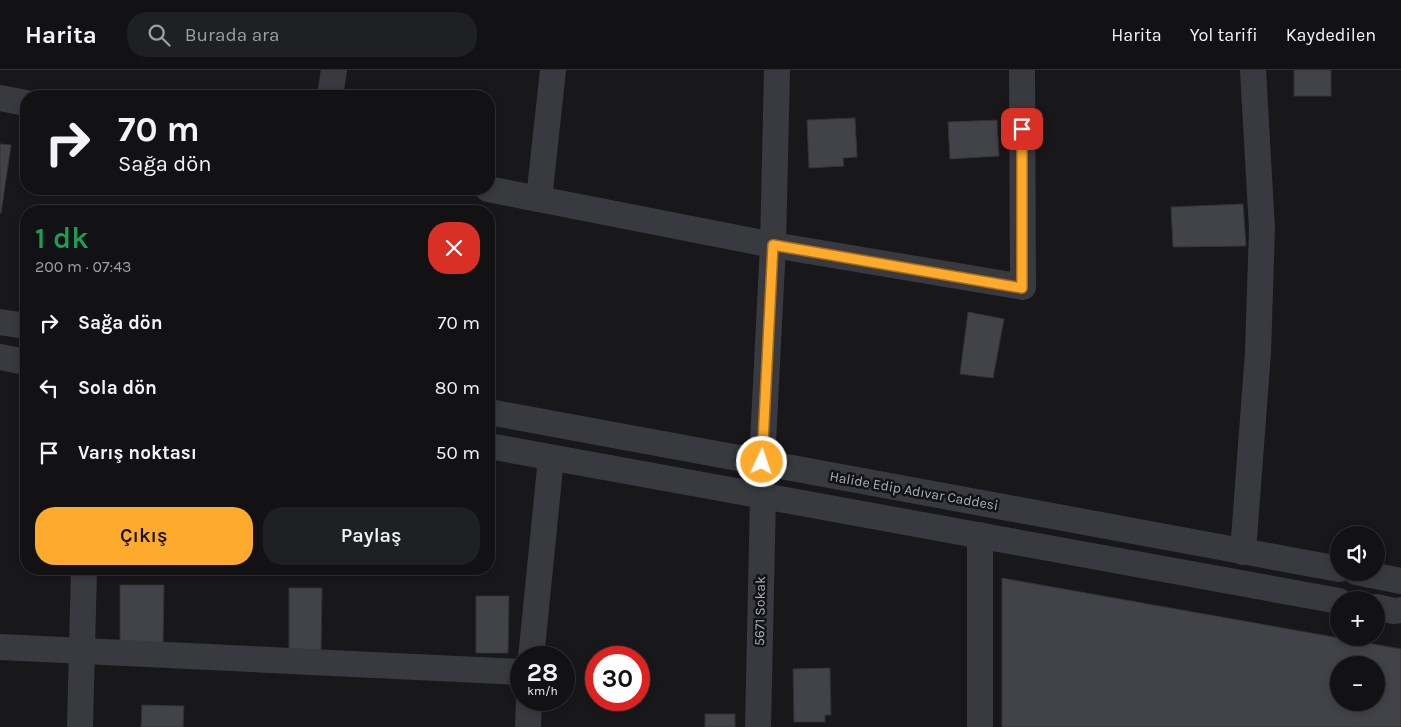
<!DOCTYPE html>
<html lang="tr">
<meta charset="utf-8">
<style>
:root{--surface:#121214;--page:#1f2022;--text:#f1f3f6;--muted:#9c9ea0;--line:#313234;--accent:#feaa2c}
body{margin:0;font-family:Karla,sans-serif;background:var(--page);color:var(--text);height:100vh;display:flex;flex-direction:column;font-size:19px;white-space:nowrap}
*{box-sizing:border-box;margin:0}
p{font-size:16px;color:var(--muted)}
.icon{flex:none;width:28px;height:28px;fill:none;stroke:currentColor;stroke-width:2;stroke-linecap:round;stroke-linejoin:round}
.map{position:relative;flex:1;overflow:hidden}
.details{position:absolute;left:20px;top:135px;width:475px;height:370px;display:flex;flex-direction:column;background:var(--surface);border-radius:20px;box-shadow:0 2px 8px #0003,0 0 0 1px var(--line)}
.details>*{flex:none}
.banner{position:absolute;left:20px;top:20px;width:475px;height:105px;border-radius:20px;box-shadow:0 2px 8px #0003,0 0 0 1px var(--line);background:#121214;color:var(--text);overflow:hidden}
.tools{position:absolute;left:1330px;top:456px;display:grid;gap:10px}
.tools a{display:grid;place-items:center;width:55px;height:55px;border-radius:50%;background:var(--surface);box-shadow:0 2px 8px #0003,0 0 0 1px var(--line);font-size:25px}
.speed{position:absolute;left:510px;top:576px;display:flex;gap:10px;font-size:25px;font-weight:700;text-align:center}
.speed>*{display:grid;place-content:center;width:65px;height:65px;border-radius:50%;background:var(--surface);box-shadow:0 2px 8px #0003,0 0 0 1px var(--line);line-height:1}
.speed small{font-size:12px;font-weight:400}
.speed .limit{border:8px solid #d22;background:#fff;color:#111}
.pin{position:absolute;display:grid;place-items:center;width:42px;height:42px;color:#fff;margin:-21px;border-radius:10px;box-shadow:0 2px 8px #0006}
.me{position:absolute;width:55px;margin:-28px;rotate:3deg;stroke-linejoin:round;filter:drop-shadow(0 0 4px #0008)}
.turn{display:flex;align-items:center;gap:18px;height:105px;padding:0 15px;font-size:22px}
.turn .icon{width:65px;height:65px;stroke-width:2.5}
.turn b{display:block;font-size:35px;line-height:42px}
.round{display:grid;place-items:center;flex:none;width:52px;height:52px;border-radius:20px;background:var(--page)}
.summary{display:flex;align-items:center;justify-content:space-between;height:85px;padding:0 15px}
h1{font-size:30px;font-weight:600;line-height:38px;color:#1e9e55}
.button{display:flex;gap:10px;margin-top:auto;padding:10px 15px}
.button a{flex:1;height:58px;border-radius:20px;background:var(--accent);color:#111;font-size:20px;font-weight:600;line-height:58px;text-align:center}
.button a+a{background:var(--page);color:var(--text)}
ul{padding:0;list-style:none}
li{display:flex;align-items:center;gap:15px;height:65px;padding:0 15px}
li div{flex:1}
li b{display:block;font-size:19px}
li em{font-style:normal}
header{display:flex;align-items:center;gap:30px;box-sizing:border-box;height:70px;padding:0 25px;background:var(--surface);border-bottom:1px solid var(--line)}
header strong{font-size:24px}
nav{display:flex;gap:28px;margin-inline-start:auto;font-size:18px}
.search{width:350px;height:45px;background:var(--page);display:flex;align-items:center;gap:12px;box-sizing:border-box;padding:0 18px;border-radius:20px;color:var(--muted);font-size:19px}
.map>svg:first-child{display:block}
</style>
<header>
<strong>Harita</strong>
<div class="search"><svg class="icon" aria-label="search" viewBox="0 0 24 24"><circle cx="10" cy="10" r="6"/><path d="M15 15l6 6"/></svg>Burada ara</div>
<nav><a>Harita</a><a>Yol tarifi</a><a>Kaydedilen</a></nav>
</header>
<div class="map">
<svg width="1401" height="657" viewBox="0 0 1401 657">
<rect width="100%" height="100%" fill="#18181b"/>
<g fill="#424348" stroke="#323237" fill-rule="evenodd">
<rect x="1294" y="0" width="37" height="26"/>
<polygon points="855,48 857,87 843,88 844,96 809,98 807,50"/>
<polygon points="997,50 999,86 950,89 948,52"/>
<polygon points="0,74 11,75 1,143 0,143"/>
<polygon points="1243,134 1246,176 1173,177 1171,137"/>
<polygon points="968,242 1004,249 993,308 960,304"/>
<polygon points="124,499 168,499 167,502 124,501"/>
<path d="M1002,508L1401,579V657H1002ZM1339,595H1376V632H1339Z"/>
<polygon points="120,515 164,515 163,574 120,573"/>
<polygon points="289,518 322,518 321,580 289,580"/>
<polygon points="476,526 509,526 508,583 476,583"/>
<polygon points="830,598 831,645 825,645 825,652 794,652 793,599"/>
<polygon points="142,635 184,636 183,657 141,657"/>
<rect x="705" y="644" width="30" height="13"/>
</g>
<g fill="none" stroke-linecap="round" stroke-linejoin="round">
<g stroke="#393a40" stroke-width="26">
<polyline points="330,26 334,0"/>
<polyline points="0,28 26,33"/>
<polyline points="488,119 773,175 1023,217 1022,0"/>
<polyline points="539,129 553,0"/>
<polyline points="0,252 26,256"/>
<polyline points="0,287 26,292"/>
<polyline points="489,342 1339,499"/>
<polyline points="489,376 1339,531"/>
<polyline points="762,392 773,175 777,0"/>
<polyline points="1243,482 1258,282 1262,159 1253,0"/>
<polyline points="1356,502 1401,511"/>
<polyline points="1376,537 1394,541 1401,540"/>
<polyline points="0,577 521,602"/>
<polyline points="531,588 551,388"/>
<polyline points="80,657 84,499"/>
<polyline points="528,657 529,630"/>
<polyline points="758,657 763,426"/>
<polyline points="980,657 980,465"/>
</g>
</g>
<g fill="none" stroke-linecap="round" stroke-linejoin="round">
<defs>
<polyline id="route" points="762,392 773,175 1022,218 1022,59"/>
</defs>
<use href="#route" stroke="#a56e1d" stroke-width="12"/>
<use href="#route" stroke="#feaa2c" stroke-width="9"/>
</g>
<g text-anchor="middle" dominant-baseline="central" stroke-width="5" stroke-linejoin="round" paint-order="stroke">
<g font-size="14" fill="#aab0bb" stroke="#131316">
<text transform="translate(914 421) rotate(10)">Halide Edip Adıvar Caddesi</text>
<text transform="translate(760 541) rotate(-89)">5671 Sokak</text>
</g>
</g>
</svg>
<div class="tools">
<a><svg class="icon" aria-label="sound" viewBox="0 0 24 24"><path d="M4 9h4l5-4v14l-5-4H4zM17 9q2 3 0 6"/></svg></a>
<a>+</a>
<a>−</a>
</div>
<div class="speed"><div>28<small>km/h</small></div><div class="limit">30</div></div>
<div class="pin" style="left:1022px;top:59px;background:#d93025"><svg class="icon" aria-label="arrive" viewBox="0 0 24 24"><path d="M6 21V4h12l-3 4 3 4H6"/></svg></div>
<svg class="me" style="left:762px;top:392px" viewBox="-20 -20 40 40"><circle r="17" fill="#feaa2c" stroke="#fff" stroke-width="3"/><path d="M0-11L8 9 0 5-8 9z" fill="#fff"/></svg>
<div class="banner">
<div class="turn"><svg class="icon" aria-label="right" viewBox="0 0 24 24"><path d="M7 20v-9h11M14 6l5 5-5 5"/></svg><div><b>70 m</b>Sağa dön</div></div>
</div>
<section class="details">
<div class="summary"><div><h1>1 dk</h1><p>200 m · 07:43</p></div><a class="round" style="background:#d93025;color:#fff"><svg class="icon" aria-label="close" viewBox="0 0 24 24"><path d="M6 6l12 12M18 6L6 18"/></svg></a></div>
<ul>
<li><svg class="icon" aria-label="right" viewBox="0 0 24 24"><path d="M7 20v-9h11M14 6l5 5-5 5"/></svg><div><b>Sağa dön</b></div><em>70 m</em></li>
<li><svg class="icon" aria-label="left" viewBox="0 0 24 24"><path d="M17 20v-9H6M10 6l-5 5 5 5"/></svg><div><b>Sola dön</b></div><em>80 m</em></li>
<li><svg class="icon" aria-label="arrive" viewBox="0 0 24 24"><path d="M6 21V4h12l-3 4 3 4H6"/></svg><div><b>Varış noktası</b></div><em>50 m</em></li>
</ul>
<div class="button"><a>Çıkış</a><a>Paylaş</a></div>
</section>
</div>
